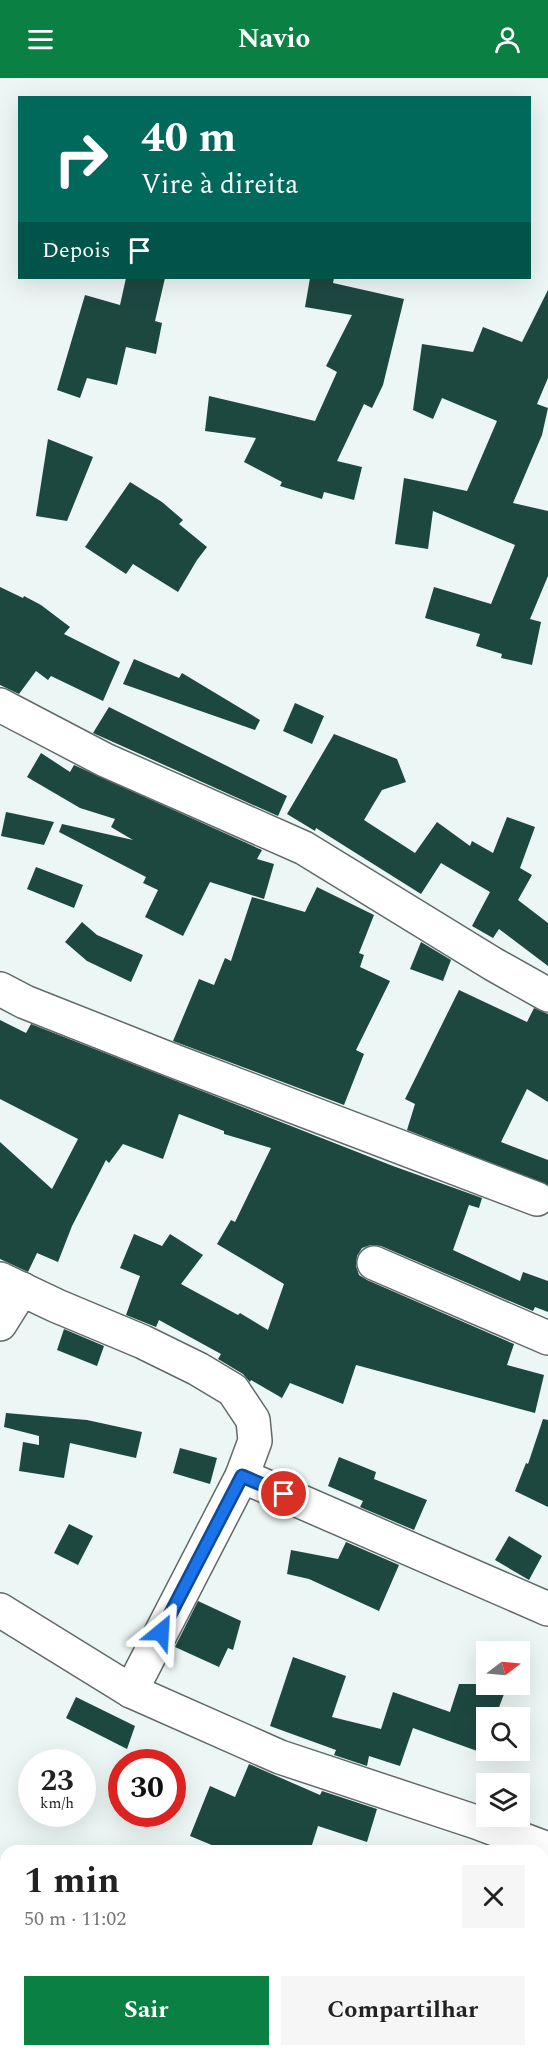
<!DOCTYPE html>
<html lang="pt">
<meta charset="utf-8">
<style>
:root{--surface:#fff;--page:#f6f6f6;--text:#222;--muted:#767676;--accent:#0b8043}
body{margin:0;font-family:Spectral,serif;background:var(--page);color:var(--text);height:100vh;display:flex;flex-direction:column;font-size:22px;white-space:nowrap}
*{box-sizing:border-box;margin:0}
p{font-size:20px;color:var(--muted)}
.icon{flex:none;width:33px;height:33px;fill:none;stroke:currentColor;stroke-width:2;stroke-linecap:round;stroke-linejoin:round}
.map{position:relative;flex:1;overflow:hidden}
.side{position:absolute;left:0px;top:1767px;width:549px;height:212px;display:flex;flex-direction:column;background:var(--surface);border-radius:18px 18px 0 0;box-shadow:0 6px 24px #0002}
.side>*{flex:none}
.banner{position:absolute;left:18px;top:18px;width:513px;height:183px;border-radius:0px;box-shadow:0 6px 24px #0002;background:#00695c;color:#fff;overflow:hidden}
.needle{width:39px;rotate:74deg}
.buttons{position:absolute;left:476px;top:1563px;display:grid;gap:12px}
.buttons a{display:grid;place-items:center;width:54px;height:54px;border-radius:0px;background:var(--surface);box-shadow:0 6px 24px #0002;font-size:30px}
.speed{position:absolute;left:18px;top:1671px;display:flex;gap:12px;font-size:30px;font-weight:700;text-align:center}
.speed>*{display:grid;place-content:center;width:78px;height:78px;border-radius:50%;background:var(--surface);box-shadow:0 6px 24px #0002;line-height:1}
.speed small{font-size:15px;font-weight:400}
.speed .limit{border:9px solid #d22;background:#fff;color:#111}
.pin{position:absolute;display:grid;place-items:center;width:51px;height:51px;color:#fff;margin:-26px;border:3px solid #fff;border-radius:50%;box-shadow:0 2px 6px #0007}
.me{position:absolute;width:66px;margin:-33px;rotate:27deg;stroke-linejoin:round;filter:drop-shadow(0 0 4px #0008)}
.turn{display:flex;align-items:center;gap:21px;height:126px;padding:0 24px;font-size:27px}
.turn .icon{width:78px;height:78px;stroke-width:2.5}
.turn b{display:block;font-size:42px;line-height:51px}
.then{display:flex;align-items:center;height:57px;padding:0 24px;background:#0003;gap:12px;font-size:22px}
.round{display:grid;place-items:center;flex:none;width:63px;height:63px;border-radius:0px;background:var(--page)}
.head{display:flex;align-items:center;justify-content:space-between;height:102px;padding:0 24px}
h1{font-size:36px;font-weight:700;line-height:45px}
.cta{display:flex;gap:12px;margin-top:auto;padding:12px 24px}
.cta a{flex:1;height:69px;border-radius:0px;background:var(--accent);color:#fff;font-size:24px;font-weight:700;line-height:69px;text-align:center}
.cta a+a{background:var(--page);color:var(--text)}
header{display:flex;justify-content:space-between;align-items:center;height:78px;padding:0 24px;background:var(--accent);color:#fff;font-size:27px;font-weight:700}
.map>svg:first-child{display:block}
</style>
<header><svg class="icon" aria-label="menu" viewBox="0 0 24 24"><path d="M4 6h16M4 12h16M4 18h16"/></svg>Navio<svg class="icon" aria-label="person" viewBox="0 0 24 24"><circle cx="12" cy="8" r="4"/><path d="M4 21q1-7 8-7t8 7"/></svg></header>
<div class="map">
<svg width="548" height="1978" viewBox="0 0 548 1978">
<rect width="100%" height="100%" fill="#ecf6f4"/>
<g fill="#1d4840">
<polygon points="126,200 165,200 155,243 162,245 156,276 126,269 117,307 87,300 80,320 57,312 85,217 120,227"/>
<polygon points="310,200 334,200 333,205 404,221 383,307 372,330 364,326 337,383 362,389 354,422 324,414 322,421 280,408 282,404 244,384 256,360 205,353 209,318 315,343 337,294 326,288 352,237 305,229"/>
<polygon points="548,212 548,300 537,326 548,330 542,357 513,425 548,433 548,498 530,541 541,544 532,587 501,580 502,576 476,568 480,556 425,540 434,509 491,526 515,467 433,433 428,471 395,466 404,400 467,413 497,343 442,320 433,341 413,332 422,266 473,274 483,249 522,264"/>
<polygon points="48,361 93,379 67,443 36,438"/>
<polygon points="130,404 162,424 183,442 179,446 207,469 197,482 178,514 133,486 126,496 85,469"/>
<polygon points="0,509 23,520 24,518 41,527 70,549 64,556 120,584 103,623 51,598 48,602 36,593 19,616 0,607"/>
<polygon points="134,581 179,600 182,595 260,642 255,652 123,606"/>
<polygon points="295,625 324,638 312,666 283,653"/>
<polygon points="109,629 287,718 278,738 93,655"/>
<polygon points="334,656 397,681 406,704 382,712 364,742 415,775 437,744 470,768 472,763 493,775 507,739 535,749 520,790 532,797 518,822 548,845 548,888 499,851 493,860 472,848 490,814 441,785 421,816 316,750 315,753 287,736"/>
<polygon points="41,675 70,694 74,687 262,772 257,781 274,786 264,821 210,804 183,858 145,839 158,812 143,805 146,799 59,754 62,746 133,762 111,749 115,741 80,730 27,699"/>
<polygon points="6,734 54,744 44,767 1,758"/>
<polygon points="36,789 83,807 74,830 27,811"/>
<polygon points="317,809 374,837 359,875 364,877 360,889 390,903 356,972 364,976 344,1027 173,963 199,901 214,907 225,880 231,883 252,819 305,834"/>
<polygon points="82,844 97,857 143,877 131,904 87,883 65,864"/>
<polygon points="421,864 451,882 443,903 410,891"/>
<polygon points="459,912 527,944 534,930 548,936 548,1024 527,1011 501,1064 548,1082 548,1107 407,1052 415,1026 405,1021"/>
<polygon points="0,942 26,955 31,946 393,1088 482,1120 479,1130 469,1127 453,1172 520,1203 523,1194 548,1203 548,1234 535,1229 533,1233 381,1168 371,1167 362,1170 357,1178 356,1188 359,1197 367,1202 514,1266 507,1287 544,1297 535,1335 356,1287 343,1326 290,1305 282,1320 251,1302 250,1304 243,1296 218,1281 221,1276 159,1242 156,1249 126,1237 140,1198 120,1190 134,1156 162,1168 170,1156 203,1177 181,1206 238,1237 240,1235 268,1252 284,1206 217,1166 231,1142 235,1144 271,1070 224,1056 224,1053 179,1036 163,1081 123,1066 109,1085 106,1082 72,1148 58,1184 37,1175 28,1194 0,1181 0,1064 52,1111 78,1061 0,1021"/>
<polygon points="64,1251 104,1268 97,1288 57,1272"/>
<polygon points="6,1335 87,1342 142,1354 136,1380 70,1365 64,1400 19,1393 23,1364 39,1367 39,1358 4,1349"/>
<polygon points="543,1341 548,1342 548,1429 515,1413 526,1385 528,1386"/>
<polygon points="180,1370 217,1380 210,1406 173,1395"/>
<polygon points="339,1379 376,1394 374,1401 427,1422 414,1452 360,1429 363,1423 328,1408"/>
<polygon points="69,1446 93,1458 78,1487 54,1475"/>
<polygon points="509,1458 542,1478 529,1502 495,1482"/>
<polygon points="346,1464 399,1487 379,1533 309,1501 287,1496 291,1472 338,1481"/>
<polygon points="198,1523 241,1543 233,1572 228,1570 219,1589 175,1569"/>
<polygon points="293,1579 346,1598 332,1639 381,1651 393,1614 450,1634 459,1606 480,1606 504,1616 495,1640 486,1640 486,1660 480,1674 413,1650 400,1688 369,1678 367,1688 334,1677 336,1672 270,1648"/>
<polygon points="76,1619 135,1648 127,1671 66,1640"/>
<polygon points="249,1686 320,1717 322,1713 377,1731 367,1764 318,1748 310,1773 226,1773 190,1758 210,1708 235,1719"/>
</g>
<g fill="none" stroke-linecap="round" stroke-linejoin="round">
<defs>
<g id="minor">
<polyline points="0,627 105,682 304,770 493,886 548,917"/>
<polyline points="0,911 25,924 174,983 537,1121"/>
<polyline points="374,1185 548,1260"/>
<polyline points="0,1201 57,1228 143,1264 198,1291 233,1312 253,1342 255,1363 242,1398 131,1613"/>
<polyline points="0,1246 22,1211"/>
<polyline points="242,1398 548,1531"/>
<polyline points="0,1532 131,1613 280,1679 476,1744 548,1771"/>
<polyline points="0,1827 6,1829"/>
<polyline points="409,1972 422,1978"/>
<polyline points="155,1978 157,1972"/>
</g>
</defs>
<use href="#minor" stroke="#616a68" stroke-width="36"/>
<use href="#minor" stroke="#fff" stroke-width="33"/>
</g>
<g fill="none" stroke-linecap="round" stroke-linejoin="round">
<defs>
<polyline id="route" points="161,1554 242,1398 284,1416"/>
</defs>
<use href="#route" stroke="#114b97" stroke-width="15"/>
<use href="#route" stroke="#1a73e8" stroke-width="10"/>
</g>
</svg>
<div class="buttons">
<a><svg class="needle" viewBox="-14 -14 28 28"><path d="M0-13l5 13h-10z" fill="#e53935"/><path d="M0 13l5-13h-10z" fill="#767676"/></svg></a>
<a><svg class="icon" aria-label="search" viewBox="0 0 24 24"><circle cx="10" cy="10" r="6"/><path d="M15 15l6 6"/></svg></a>
<a><svg class="icon" aria-label="layers" viewBox="0 0 24 24"><path d="M12 4l9 5-9 5-9-5zM3 14l9 5 9-5"/></svg></a>
</div>
<div class="speed"><div>23<small>km/h</small></div><div class="limit">30</div></div>
<div class="pin" style="left:284px;top:1416px;background:#d93025"><svg class="icon" aria-label="arrive" viewBox="0 0 24 24"><path d="M6 21V4h12l-3 4 3 4H6"/></svg></div>
<svg class="me" style="left:161px;top:1554px" viewBox="-20 -20 40 40"><path d="M0-17L14 15 0 8-14 15z" fill="#1a73e8" stroke="#fff" stroke-width="4"/></svg>
<div class="banner">
<div class="turn"><svg class="icon" aria-label="right" viewBox="0 0 24 24"><path d="M7 20v-9h11M14 6l5 5-5 5"/></svg><div><b>40 m</b>Vire à direita</div></div>
<div class="then">Depois<svg class="icon" aria-label="arrive" viewBox="0 0 24 24"><path d="M6 21V4h12l-3 4 3 4H6"/></svg></div>
</div>
<section class="side">
<div class="head"><div><h1>1 min</h1><p>50 m · 11:02</p></div><a class="round"><svg class="icon" aria-label="close" viewBox="0 0 24 24"><path d="M6 6l12 12M18 6L6 18"/></svg></a></div>
<div class="cta"><a>Sair</a><a>Compartilhar</a></div>
</section>
</div>
